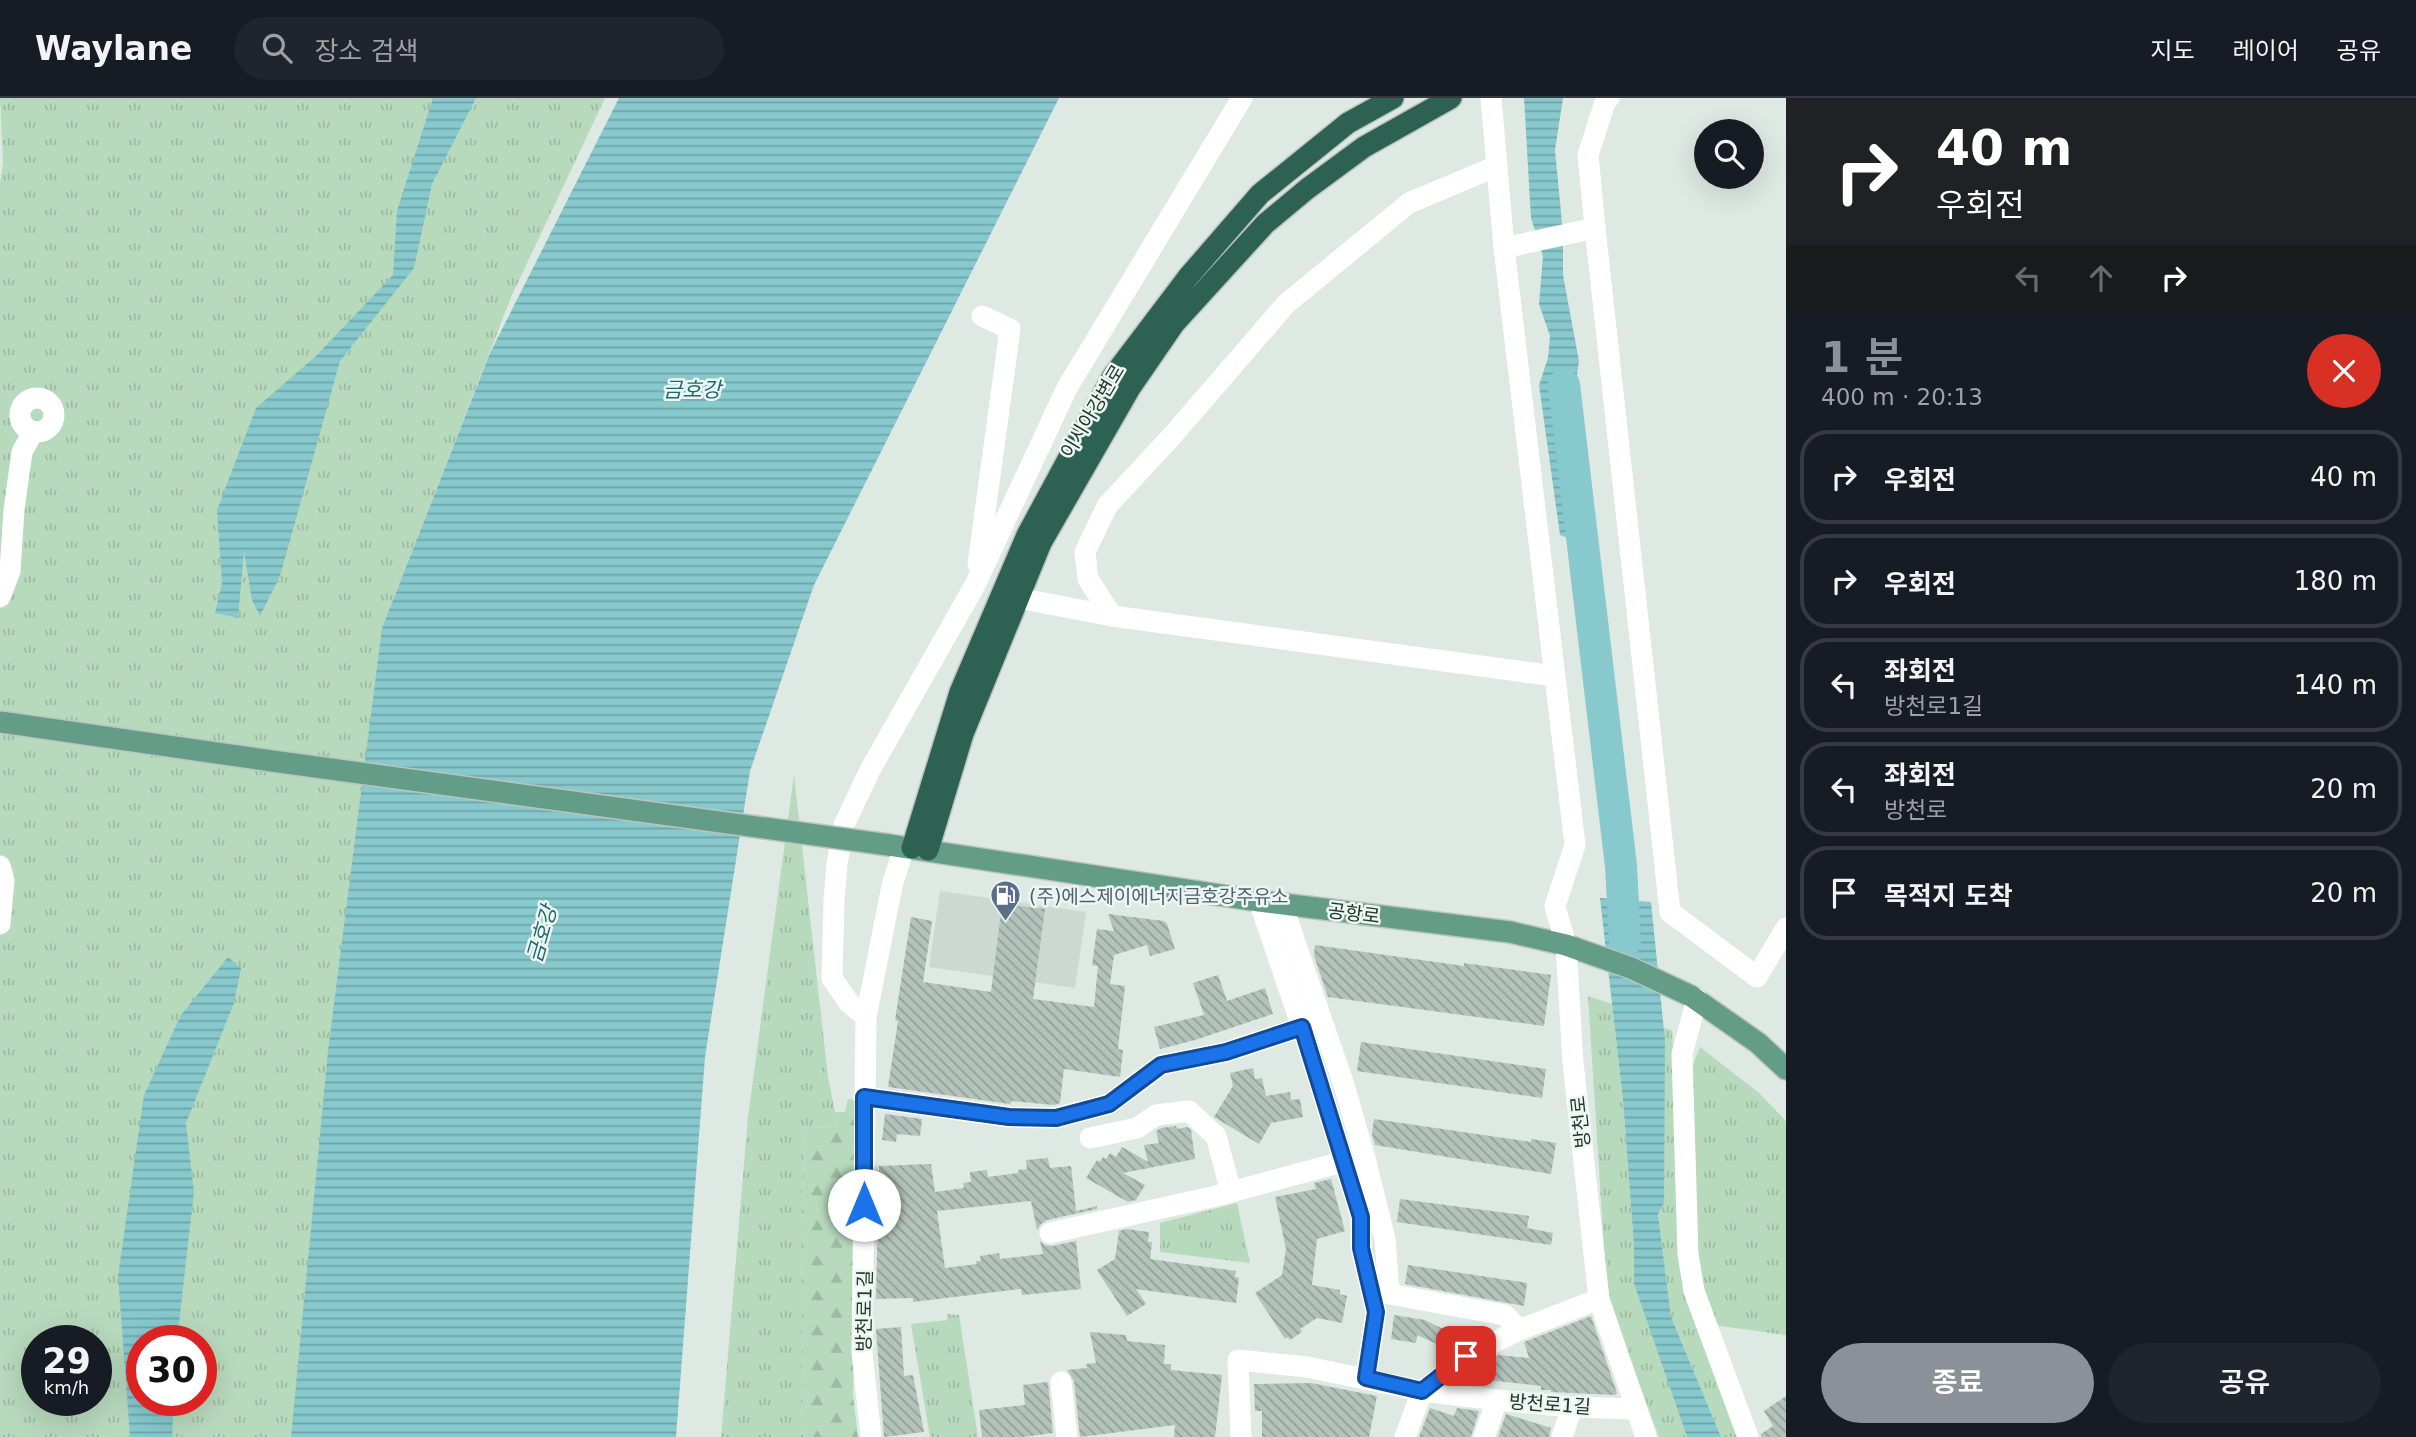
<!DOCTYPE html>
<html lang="ko">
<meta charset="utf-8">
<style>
:root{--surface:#171b24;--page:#20242c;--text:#f1f3f6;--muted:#9ea1a6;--line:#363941;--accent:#8c9099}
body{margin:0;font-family:"DejaVu Sans","Noto Sans KR",sans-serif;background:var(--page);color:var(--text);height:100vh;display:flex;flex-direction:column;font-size:26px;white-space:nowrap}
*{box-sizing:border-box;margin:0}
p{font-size:23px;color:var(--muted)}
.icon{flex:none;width:38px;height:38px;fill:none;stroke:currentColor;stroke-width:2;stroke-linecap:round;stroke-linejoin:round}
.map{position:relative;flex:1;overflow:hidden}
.side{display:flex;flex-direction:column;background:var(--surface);width:630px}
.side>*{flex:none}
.guide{background:#202124;color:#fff;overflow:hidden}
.fabs{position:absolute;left:1694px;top:21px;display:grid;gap:14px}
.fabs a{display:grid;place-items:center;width:70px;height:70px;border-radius:50%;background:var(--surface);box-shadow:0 7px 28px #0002;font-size:35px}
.speed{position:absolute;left:21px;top:1227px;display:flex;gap:14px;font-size:35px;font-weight:700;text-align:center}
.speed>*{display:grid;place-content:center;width:91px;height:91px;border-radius:50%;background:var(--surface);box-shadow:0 7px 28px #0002;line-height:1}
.speed small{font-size:18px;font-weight:400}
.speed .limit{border:10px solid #d22;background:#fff;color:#111}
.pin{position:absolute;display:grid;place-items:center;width:60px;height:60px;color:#fff;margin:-30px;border-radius:14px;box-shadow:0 4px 10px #0006}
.me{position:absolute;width:77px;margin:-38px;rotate:0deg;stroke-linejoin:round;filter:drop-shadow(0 0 5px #0008)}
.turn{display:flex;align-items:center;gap:24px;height:147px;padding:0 35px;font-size:32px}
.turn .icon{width:91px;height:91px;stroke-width:2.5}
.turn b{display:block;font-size:49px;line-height:60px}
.lanes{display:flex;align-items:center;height:66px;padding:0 35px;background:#0003;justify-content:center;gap:35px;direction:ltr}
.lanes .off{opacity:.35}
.round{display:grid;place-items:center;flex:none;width:74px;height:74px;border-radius:37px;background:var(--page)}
.head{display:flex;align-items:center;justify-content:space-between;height:119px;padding:0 35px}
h1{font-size:42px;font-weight:600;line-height:52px;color:var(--accent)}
.cta{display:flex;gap:14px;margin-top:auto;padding:14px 35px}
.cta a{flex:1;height:80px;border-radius:42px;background:var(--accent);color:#fff;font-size:28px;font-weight:600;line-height:80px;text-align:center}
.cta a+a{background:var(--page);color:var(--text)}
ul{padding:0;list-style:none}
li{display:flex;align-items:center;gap:21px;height:94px;margin:0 14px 10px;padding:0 21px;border:4px solid var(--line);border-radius:28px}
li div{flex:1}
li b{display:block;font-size:26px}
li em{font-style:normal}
header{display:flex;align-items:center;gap:42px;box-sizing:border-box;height:98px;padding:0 35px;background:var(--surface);border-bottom:2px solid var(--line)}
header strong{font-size:33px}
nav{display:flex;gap:38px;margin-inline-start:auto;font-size:24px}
.search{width:490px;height:63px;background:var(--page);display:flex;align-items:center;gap:18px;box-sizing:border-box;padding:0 24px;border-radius:38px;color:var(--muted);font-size:26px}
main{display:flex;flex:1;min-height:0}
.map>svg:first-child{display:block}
</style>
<header>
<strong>Waylane</strong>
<div class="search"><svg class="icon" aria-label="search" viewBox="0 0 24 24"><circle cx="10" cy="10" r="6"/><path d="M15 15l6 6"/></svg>장소 검색</div>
<nav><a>지도</a><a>레이어</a><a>공유</a></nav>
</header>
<main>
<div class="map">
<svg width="1786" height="1339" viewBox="0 0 1786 1339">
<defs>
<pattern id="grass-tufts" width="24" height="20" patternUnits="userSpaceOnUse" patternTransform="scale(1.75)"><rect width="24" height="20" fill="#b7d9bc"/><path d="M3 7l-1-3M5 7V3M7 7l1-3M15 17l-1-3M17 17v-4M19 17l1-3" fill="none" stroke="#9dbba2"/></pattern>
<pattern id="forest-firs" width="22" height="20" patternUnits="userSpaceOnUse" patternTransform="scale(1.75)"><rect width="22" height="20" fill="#b7d9bc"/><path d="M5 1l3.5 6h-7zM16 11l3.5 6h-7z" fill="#9dbba2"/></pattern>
<pattern id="water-rules" width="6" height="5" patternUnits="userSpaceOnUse" patternTransform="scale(1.75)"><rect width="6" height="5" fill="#87c9cd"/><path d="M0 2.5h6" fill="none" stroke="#6ea4a7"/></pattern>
<pattern id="building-back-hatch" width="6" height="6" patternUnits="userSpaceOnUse" patternTransform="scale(1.75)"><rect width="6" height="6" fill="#b3c3bb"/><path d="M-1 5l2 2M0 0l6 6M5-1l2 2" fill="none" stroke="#919f98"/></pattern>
</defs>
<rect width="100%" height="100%" fill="#dde9e2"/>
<polygon fill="#ccd8d1" points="940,793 1086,814 1075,890 929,869"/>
<g fill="url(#grass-tufts)" fill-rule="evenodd">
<path d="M0,0H605L512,197L382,530L302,1339H0V85L3,65ZM37,1242H96V1302H37ZM142,1242H201V1302H142Z"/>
<polygon points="794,677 828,979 838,1029 805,1030 801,1123 803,1339 721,1339 748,1019"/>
<polygon points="1588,898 1612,906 1623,1002 1634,1148 1634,1186 1687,1339 1659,1339 1613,1214 1606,1182"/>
<polygon points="1664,930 1672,932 1685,1174 1741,1339 1721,1339 1671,1219 1658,1115 1664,1105"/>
<polygon points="1700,949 1759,995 1786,1023 1786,1237 1714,1227 1695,1154 1692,969"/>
<polygon points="1237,1105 1250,1165 1160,1154 1160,1125"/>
<polygon points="947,1216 959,1217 978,1339 930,1339 911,1226 947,1222"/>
</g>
<polygon fill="url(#forest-firs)" points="848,1001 857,1003 853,1298 858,1339 803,1339 801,1123 805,1030 838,1029 835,1014 845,1014"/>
<g fill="url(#water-rules)">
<polygon points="433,0 476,0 432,86 414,170 340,263 280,478 260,518 252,502 244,453 238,520 215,515 222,485 217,412 256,310 316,258 393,177 397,113"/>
<polygon points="619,0 1059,0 814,487 750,673 705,959 676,1339 291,1339 328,953 382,530 490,255"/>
<polygon points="1524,0 1563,0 1555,52 1563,135 1563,177 1579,263 1569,330 1575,443 1560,437 1539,287 1548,260 1550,238 1539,206 1543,158 1531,120"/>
<polygon points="1600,800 1651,804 1665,943 1664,1105 1658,1116 1671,1219 1721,1339 1687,1339 1634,1186 1634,1148 1623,1002"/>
<polygon points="228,859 241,870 234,905 186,1025 194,1094 177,1242 142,1242 142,1302 174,1302 172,1339 130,1339 118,1178 144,997 181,917"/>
</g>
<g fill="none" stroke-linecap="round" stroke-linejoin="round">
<polyline stroke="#87c9cd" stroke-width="32" points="1564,287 1621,768 1625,844"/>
</g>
<g fill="url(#building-back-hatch)">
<polygon points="1002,806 1045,811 1033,901 1094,909 1098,868 1092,867 1097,831 1114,833 1108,816 1164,823 1167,826 1175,851 1150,858 1147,847 1114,857 1110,886 1125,888 1118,951 1123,952 1120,979 1064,971 1060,1005 1054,1007 1012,1003 1010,1006 888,989 898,923 895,922 911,819 932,823 923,884 991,894"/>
<polygon points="1315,847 1464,868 1464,865 1551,877 1544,928 1328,899 1314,858"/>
<polygon points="1218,877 1227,903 1265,890 1273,916 1195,942 1160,951 1154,929 1204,917 1193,885"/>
<polygon points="1361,944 1546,971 1542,1000 1357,973"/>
<polygon points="1253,970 1255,981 1262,980 1266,998 1290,994 1291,1002 1300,1001 1303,1019 1271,1025 1259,1046 1214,1019 1233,988 1230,975"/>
<polygon points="885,1016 922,1021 920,1038 897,1036 896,1044 882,1042"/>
<polygon points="1374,1021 1531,1044 1531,1041 1556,1045 1551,1076 1375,1047 1372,1036"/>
<polygon points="1176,1028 1177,1031 1187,1029 1191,1032 1195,1061 1123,1075 1145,1087 1136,1102 1128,1104 1086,1080 1097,1062 1100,1064 1103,1059 1106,1061 1110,1055 1116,1059 1122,1049 1148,1064 1144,1047 1159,1045 1156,1033 1161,1030"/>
<polygon points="1048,1060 1050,1070 1071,1068 1076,1113 1097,1108 1097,1111 1047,1122 1041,1126 1037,1132 1031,1103 937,1113 945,1170 977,1166 976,1163 981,1163 980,1158 999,1155 1000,1161 1043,1156 1040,1143 1045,1147 1052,1148 1076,1143 1081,1191 1022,1197 1021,1191 913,1204 913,1200 876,1201 879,1068 931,1066 935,1094 964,1090 963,1085 971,1084 970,1074 987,1072 988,1079 1018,1075 1018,1072 1027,1071 1026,1062"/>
<polygon points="1331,1081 1345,1133 1317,1141 1312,1187 1340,1192 1340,1196 1347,1198 1342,1225 1317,1220 1300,1231 1302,1234 1290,1242 1288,1239 1285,1241 1255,1195 1282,1177 1286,1151 1275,1099 1316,1091 1314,1085"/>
<polygon points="1400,1101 1529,1118 1527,1130 1553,1135 1551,1147 1397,1124"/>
<polygon points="1126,1131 1149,1134 1148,1144 1152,1144 1150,1161 1236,1173 1235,1179 1239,1180 1236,1205 1136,1191 1146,1206 1127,1218 1097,1172 1115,1161 1119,1133"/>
<polygon points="1408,1167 1527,1185 1524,1208 1405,1186"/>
<polygon points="1394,1217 1425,1222 1445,1232 1454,1230 1464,1235 1458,1248 1452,1253 1417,1237 1416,1245 1391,1241"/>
<polygon points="1591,1218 1617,1295 1615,1297 1551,1294 1551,1292 1541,1292 1541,1288 1487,1282 1487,1286 1467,1285 1467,1275 1474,1269 1499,1257 1529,1260 1524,1244"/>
<polygon points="901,1229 904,1278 913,1277 924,1334 884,1339 876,1231"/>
<polygon points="1090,1234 1126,1237 1127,1243 1165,1247 1164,1266 1171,1266 1171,1272 1222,1277 1215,1339 1174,1339 1175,1327 1080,1339 1074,1283 1067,1272 1087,1270 1086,1266 1096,1265"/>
<polygon points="1048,1284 1053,1335 1023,1339 982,1339 979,1312 1025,1307 1023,1287"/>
<polygon points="1311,1285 1377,1298 1369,1339 1262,1339 1262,1313 1255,1313 1254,1286"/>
<polygon points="1786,1298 1786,1339 1761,1339 1761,1336 1773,1328 1764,1313"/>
<polygon points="1430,1310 1454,1318 1457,1310 1479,1313 1471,1339 1419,1339"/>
<polygon points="1506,1316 1551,1330 1549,1339 1498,1339"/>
</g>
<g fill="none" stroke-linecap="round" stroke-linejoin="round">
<defs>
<polyline id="major" points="889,747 1259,803 1510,834 1566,847 1631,870 1691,898 1758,945 1786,971"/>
<g id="highway">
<polyline points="912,750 960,594 1027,437 1113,278 1188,179 1260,96 1348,25 1393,0"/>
<polyline points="928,752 963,636 1041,445 1130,290 1174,226 1265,126 1307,91 1364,49 1451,0"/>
</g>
</defs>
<use href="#major" stroke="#bcc3c0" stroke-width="24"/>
<use href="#highway" stroke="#bcc3c0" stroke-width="24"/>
<g stroke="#fff" stroke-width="21">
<polyline points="1491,0 1504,150"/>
<polyline points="1609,0 1606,1 1588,57 1595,130 1504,150 1575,747 1555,808 1566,847 1573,965 1599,1201 1646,1339"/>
<polyline points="1497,68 1409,105 1286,206 1172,338 1107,408 1085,454 1088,481 1112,518 1554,578"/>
<polyline points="1595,130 1670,814 1757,879 1786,830"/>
<circle cx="37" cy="317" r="17"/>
<polyline points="978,466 1010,231 982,218"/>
<polyline points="0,499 10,473 14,412 22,354 33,334"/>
<polyline points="1018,500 1112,518"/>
<polyline points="0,768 4,782 0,826"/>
<polyline points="1259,803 1302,929 1361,1119 1361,1150 1376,1214 1366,1280"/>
<polyline points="1282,806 1344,987 1366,1064 1385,1141 1389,1196 1505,1217 1519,1232"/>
<polyline points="1697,901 1682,956 1688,1156 1694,1193 1748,1339"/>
<polyline points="866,919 849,905 832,880 834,802 837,766 844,727 870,672 975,487 1067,290 1242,0"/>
<polyline points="864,999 1009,1019 1056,1020 1109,1006 1161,967 1226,954 1302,929"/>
<polyline points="1090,1040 1137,1030 1156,1017 1189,1013 1216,1038 1231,1094"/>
<polyline points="1050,1135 1216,1098 1342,1064"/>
<polyline points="1061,1284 1067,1339"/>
<polyline points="871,1339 862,1254 866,919 892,788 904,749"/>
<polyline points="1241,1339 1238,1262 1307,1269 1422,1293 1497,1302 1572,1309 1636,1311"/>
<polyline points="1405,1339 1422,1293 1467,1258 1519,1232 1599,1201"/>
<polyline points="1484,1339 1497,1302"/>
<polyline points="1562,1339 1572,1309"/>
</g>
<use href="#major" stroke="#639d88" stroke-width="21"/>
<use href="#highway" stroke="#2d6252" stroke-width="21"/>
<defs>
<polyline id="major-bridge" points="0,624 272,663 889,747"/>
</defs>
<use href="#major-bridge" stroke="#bcc3c0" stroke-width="24" stroke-linecap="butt"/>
<use href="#major-bridge" stroke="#639d88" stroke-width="21"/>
</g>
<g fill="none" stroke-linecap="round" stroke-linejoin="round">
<defs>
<polyline id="route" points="864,1107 864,999 1009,1019 1056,1020 1109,1006 1161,967 1226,954 1302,929 1361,1119 1361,1150 1376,1214 1366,1280 1422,1293 1466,1258"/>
</defs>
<use href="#route" stroke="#114b97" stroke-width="18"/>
<use href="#route" stroke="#1a73e8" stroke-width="12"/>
</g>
<defs>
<symbol id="fuel-pin" viewBox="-11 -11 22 30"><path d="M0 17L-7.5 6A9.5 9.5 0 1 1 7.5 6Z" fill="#5c6f8a" stroke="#edf6f1"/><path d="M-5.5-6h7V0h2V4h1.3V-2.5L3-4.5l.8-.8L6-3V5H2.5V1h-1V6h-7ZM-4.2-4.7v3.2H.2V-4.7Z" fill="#fff"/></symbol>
</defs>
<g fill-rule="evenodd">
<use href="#fuel-pin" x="988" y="780" width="35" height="47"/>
</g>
<g text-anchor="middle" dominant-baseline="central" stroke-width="5" stroke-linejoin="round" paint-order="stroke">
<g font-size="19" fill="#20372e" stroke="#edf6f1">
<text transform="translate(1092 313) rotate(-59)">이시아강변로</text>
<text transform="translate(1354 815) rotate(7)">공항로</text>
<text transform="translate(1580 1024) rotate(-96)">방천로</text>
<text transform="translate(864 1213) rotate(-89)">방천로1길</text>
<text transform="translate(1550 1306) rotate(4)">방천로1길</text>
</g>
<g font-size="19" fill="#4e5e75" stroke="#edf6f1" text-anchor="start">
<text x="1029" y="798">(주)에스제이에너지금호강주유소</text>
</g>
<g font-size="21" font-style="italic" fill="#1d6b70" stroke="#edf6f1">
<text x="692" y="292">금호강</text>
<text transform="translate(542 836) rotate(-74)">금호강</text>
</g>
</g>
</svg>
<div class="fabs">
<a><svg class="icon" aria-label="search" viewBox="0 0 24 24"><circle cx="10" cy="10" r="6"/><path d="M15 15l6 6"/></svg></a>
</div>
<div class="speed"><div>29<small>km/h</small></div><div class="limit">30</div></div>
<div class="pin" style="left:1466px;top:1258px;background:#d93025"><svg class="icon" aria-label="arrive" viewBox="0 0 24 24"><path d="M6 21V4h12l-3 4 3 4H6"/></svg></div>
<svg class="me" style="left:864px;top:1107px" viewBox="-20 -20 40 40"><circle r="19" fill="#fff"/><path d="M0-13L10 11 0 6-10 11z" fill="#1a73e8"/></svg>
</div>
<section class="side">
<div class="guide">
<div class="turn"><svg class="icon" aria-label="right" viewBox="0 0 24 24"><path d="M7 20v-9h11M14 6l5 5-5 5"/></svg><div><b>40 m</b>우회전</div></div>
<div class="lanes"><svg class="icon off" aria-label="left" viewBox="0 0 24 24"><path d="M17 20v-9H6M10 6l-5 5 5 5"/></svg><svg class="icon off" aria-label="ahead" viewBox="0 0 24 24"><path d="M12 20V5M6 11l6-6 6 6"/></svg><svg class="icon" aria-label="right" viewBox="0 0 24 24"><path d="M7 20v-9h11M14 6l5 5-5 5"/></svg></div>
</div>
<div class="head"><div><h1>1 분</h1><p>400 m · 20:13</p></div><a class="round" style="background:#d93025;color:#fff"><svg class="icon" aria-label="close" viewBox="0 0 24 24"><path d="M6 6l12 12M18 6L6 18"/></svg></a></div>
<ul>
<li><svg class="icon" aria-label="right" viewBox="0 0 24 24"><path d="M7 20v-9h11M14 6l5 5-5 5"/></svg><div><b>우회전</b></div><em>40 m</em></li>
<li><svg class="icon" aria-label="right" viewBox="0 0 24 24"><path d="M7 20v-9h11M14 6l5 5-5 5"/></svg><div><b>우회전</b></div><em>180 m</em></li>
<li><svg class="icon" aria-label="left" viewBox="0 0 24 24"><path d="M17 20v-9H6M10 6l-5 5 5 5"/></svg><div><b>좌회전</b><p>방천로1길</p></div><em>140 m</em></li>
<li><svg class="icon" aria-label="left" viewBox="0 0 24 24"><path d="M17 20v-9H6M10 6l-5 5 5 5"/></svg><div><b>좌회전</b><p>방천로</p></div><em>20 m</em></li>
<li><svg class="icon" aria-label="arrive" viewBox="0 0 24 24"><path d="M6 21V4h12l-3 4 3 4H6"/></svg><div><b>목적지 도착</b></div><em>20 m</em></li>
</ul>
<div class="cta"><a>종료</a><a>공유</a></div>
</section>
</main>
